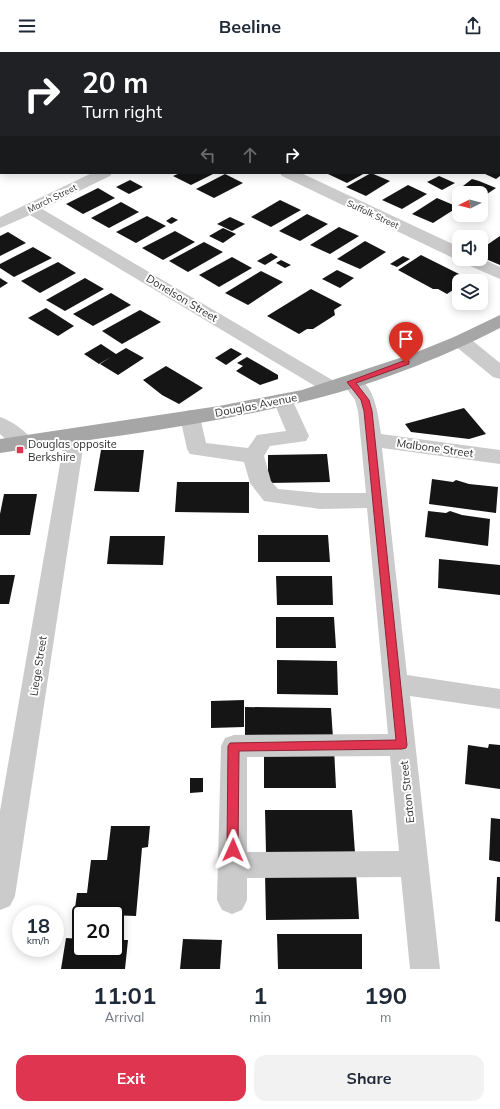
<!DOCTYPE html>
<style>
:root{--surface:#fff;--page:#f2f2f3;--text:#1f2937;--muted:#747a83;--accent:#e03550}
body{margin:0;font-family:Mulish,sans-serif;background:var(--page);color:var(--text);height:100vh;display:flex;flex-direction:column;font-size:15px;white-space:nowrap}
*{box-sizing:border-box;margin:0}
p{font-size:13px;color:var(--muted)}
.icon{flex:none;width:22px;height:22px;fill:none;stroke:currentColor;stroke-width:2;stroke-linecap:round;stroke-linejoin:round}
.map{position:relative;height:917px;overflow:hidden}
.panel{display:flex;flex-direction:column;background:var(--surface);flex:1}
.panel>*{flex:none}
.guide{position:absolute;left:0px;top:0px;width:500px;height:122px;box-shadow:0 2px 10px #0003;background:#202124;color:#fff;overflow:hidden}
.needle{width:26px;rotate:264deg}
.controls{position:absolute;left:452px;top:134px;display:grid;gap:8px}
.controls a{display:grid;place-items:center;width:36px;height:36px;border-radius:8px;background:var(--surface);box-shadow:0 2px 10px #0003;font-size:20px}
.speed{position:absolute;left:12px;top:853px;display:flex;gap:8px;font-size:20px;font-weight:700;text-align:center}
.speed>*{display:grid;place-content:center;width:52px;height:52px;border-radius:50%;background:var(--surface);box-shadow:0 2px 10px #0003;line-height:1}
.speed small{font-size:10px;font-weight:400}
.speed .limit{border:2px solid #111;border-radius:6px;background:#fff;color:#111}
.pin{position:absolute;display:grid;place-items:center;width:34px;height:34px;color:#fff;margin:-41px -17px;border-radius:50% 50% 50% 0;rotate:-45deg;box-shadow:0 0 4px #0007}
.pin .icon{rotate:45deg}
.me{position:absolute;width:44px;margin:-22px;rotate:1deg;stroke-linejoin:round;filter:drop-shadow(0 0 3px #0008)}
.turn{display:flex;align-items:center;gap:14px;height:84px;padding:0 16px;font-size:18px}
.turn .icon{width:52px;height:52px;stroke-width:2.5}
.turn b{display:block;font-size:28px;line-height:34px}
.lanes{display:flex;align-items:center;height:38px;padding:0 16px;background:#0003;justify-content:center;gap:20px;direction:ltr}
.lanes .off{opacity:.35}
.eta{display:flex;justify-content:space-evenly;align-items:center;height:68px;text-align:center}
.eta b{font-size:24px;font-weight:700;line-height:28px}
.primary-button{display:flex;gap:8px;margin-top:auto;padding:8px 16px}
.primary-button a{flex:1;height:46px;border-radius:12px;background:var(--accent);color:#fff;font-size:16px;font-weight:700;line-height:46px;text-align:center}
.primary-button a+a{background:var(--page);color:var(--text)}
header{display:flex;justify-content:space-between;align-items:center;height:52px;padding:0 16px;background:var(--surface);font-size:18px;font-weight:700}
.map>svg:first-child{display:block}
</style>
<header><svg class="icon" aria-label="menu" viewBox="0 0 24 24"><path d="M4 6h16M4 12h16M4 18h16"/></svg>Beeline<svg class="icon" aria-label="share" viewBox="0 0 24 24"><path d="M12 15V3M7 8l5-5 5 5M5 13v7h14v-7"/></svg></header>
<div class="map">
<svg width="500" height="917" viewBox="0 0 500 917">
<rect width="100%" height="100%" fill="#fff"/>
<g fill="#151515">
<polygon points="180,121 215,121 191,133 173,124"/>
<polygon points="329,121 365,121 347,131 328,122"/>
<polygon points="371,121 390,129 366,144 346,135"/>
<polygon points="483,121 500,121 500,124 496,127"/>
<polygon points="225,122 243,131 214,146 196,137"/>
<polygon points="439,124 455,131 442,138 427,130"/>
<polygon points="472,127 479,129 496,136 481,146 481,141 460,141 468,136 463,134"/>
<polygon points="130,128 143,135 129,142 116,135"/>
<polygon points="408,133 427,142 402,157 382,148"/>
<polygon points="98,136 115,146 83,162 66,152"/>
<polygon points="437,146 458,155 433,171 412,162"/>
<polygon points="280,148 301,158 271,175 251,165"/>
<polygon points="121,150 139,160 109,176 91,166"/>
<polygon points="307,162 328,172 300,189 279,179"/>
<polygon points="147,164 166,174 136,191 116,180"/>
<polygon points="172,165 178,168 171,172 166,169"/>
<polygon points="230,165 245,172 232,179 217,172"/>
<polygon points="339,175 359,184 330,202 310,193"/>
<polygon points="223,176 236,182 223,191 209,184"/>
<polygon points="175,179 195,190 163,208 142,196"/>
<polygon points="8,180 26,191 0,204 0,184"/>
<polygon points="500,184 500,213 481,205 481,197"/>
<polygon points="365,189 386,200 360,217 337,207"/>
<polygon points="204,190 223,200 188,220 169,209"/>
<polygon points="33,195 52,206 14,225 0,216 0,212"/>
<polygon points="271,201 278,205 265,213 257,209"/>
<polygon points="421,203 469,227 466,229 459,229 459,234 447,242 438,237 433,237 398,218"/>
<polygon points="403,204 410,207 397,215 390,212"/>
<polygon points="232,205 252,216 219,235 199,223"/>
<polygon points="281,208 291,213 285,216 276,211"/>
<polygon points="58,210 76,221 40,241 21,229"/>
<polygon points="337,218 354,226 340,236 322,227"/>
<polygon points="261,219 283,230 248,253 225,241"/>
<polygon points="0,226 8,231 0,236"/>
<polygon points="85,226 104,237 65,259 46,248"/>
<polygon points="311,237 342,253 334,258 335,263 313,277 307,277 299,282 267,264"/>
<polygon points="111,241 131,253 93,274 73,262"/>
<polygon points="46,256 74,274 58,284 28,266"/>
<polygon points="140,258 161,270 122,292 102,279"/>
<polygon points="101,292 116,302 126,296 144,306 118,323 100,312 111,305 99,312 84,302"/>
<polygon points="231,296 242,302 226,313 215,306"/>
<polygon points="247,305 278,323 278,327 260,333 236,319 243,314 237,311"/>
<polygon points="166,314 203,336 179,352 162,343 143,328"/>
<polygon points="464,356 486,382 469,387 411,380 405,372"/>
<polygon points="101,398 144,398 139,440 94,439"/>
<polygon points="327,402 330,430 268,431 268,403"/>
<polygon points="432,427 453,430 456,428 469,432 498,435 496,461 429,452"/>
<polygon points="177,430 249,430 249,461 175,460"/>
<polygon points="4,442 37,442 30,483 0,483 0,462"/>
<polygon points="428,459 446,461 450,459 462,463 490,467 488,494 425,485"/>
<polygon points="258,483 328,483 330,510 258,510"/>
<polygon points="110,484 165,484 163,513 107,512"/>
<polygon points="439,507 500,513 500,543 438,536"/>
<polygon points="0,523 15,523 9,552 0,552"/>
<polygon points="276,524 332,524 333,553 277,553"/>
<polygon points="276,565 334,565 336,596 276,596"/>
<polygon points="277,608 337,609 338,643 277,642"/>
<polygon points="244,648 244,675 211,676 211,649"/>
<polygon points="245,655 331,656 333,686 245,684"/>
<polygon points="489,692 500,693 500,737 465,732 468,693 488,696"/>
<polygon points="264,695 334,696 336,736 264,736"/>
<polygon points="190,726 203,726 203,740 190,741"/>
<polygon points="265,758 352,758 355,801 266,801"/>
<polygon points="491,766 500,767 500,810 489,808"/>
<polygon points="111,774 150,774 148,795 142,796 136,864 81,862 81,864 74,864 77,841 87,841 91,808 107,808"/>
<polygon points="356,820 359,867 266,868 265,821"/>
<polygon points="497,825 500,825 500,870 495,869"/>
<polygon points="277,882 362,882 362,917 278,917"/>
<polygon points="66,886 81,887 81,896 115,896 115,888 128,888 125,917 61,917"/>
<polygon points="183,887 222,888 220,917 180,917"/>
</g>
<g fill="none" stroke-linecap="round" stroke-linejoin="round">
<g fill="#cbcbcb" fill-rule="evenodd">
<polygon points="269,0 285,0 286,1 270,1"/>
<polygon points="345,0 360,0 344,1"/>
<rect x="499" y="12" width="1" height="8"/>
<rect x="499" y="83" width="1" height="10"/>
<polygon points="92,121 112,121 110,124 42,157 339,332 342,336 339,340 332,342 325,340 30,163 0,176 0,165"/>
<polygon points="280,121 301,121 459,195 460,207 453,206 282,124"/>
<polygon points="481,206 500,215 500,227 463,211 460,207"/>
<polygon points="461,283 468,285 500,311 500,327 493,325 454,293 452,289 454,285"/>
<path d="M351,323C375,329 378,362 381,382L500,398V412L382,396L407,623L500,637V657L410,644L440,917H410L401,825L247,826V848L242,858L232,862L222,858L217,848L221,694L225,686L234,683L388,682L367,456L320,457L264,449L250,431L244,410L190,402L187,397L180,365L183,360L190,358L197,360L200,365L206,391L248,396L257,383L286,379L273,348L276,343L283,342L290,343L309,384L306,389L270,394L264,404L271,429L278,437L320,441H366L358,359L355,348L341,329L344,325ZM390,704L399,799L247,800V705Z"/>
<path d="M0,365C12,369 28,380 34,391L31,396C18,400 10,391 0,382Z"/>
<polygon points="75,376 82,378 85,383 15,844 10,854 0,858 0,759 65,383 68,378"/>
</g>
<path fill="#a6a6a6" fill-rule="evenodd" d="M500,263V276C440,307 367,335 302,350C203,374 101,386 0,401V387L219,354L302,338L412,302L454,285Z"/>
</g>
<polygon fill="#e03550" stroke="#922234" points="406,308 409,309 409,312 356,331 369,348 372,359 407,693 406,696 402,697 239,699 238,798 237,802 233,803 228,802 227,798 228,694 230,691 396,688 364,359 361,348 347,330"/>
<rect fill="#e03550" stroke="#fff" stroke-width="1.5" x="16" y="394" width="8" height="8" rx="2"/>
<g text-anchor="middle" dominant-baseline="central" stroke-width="4" stroke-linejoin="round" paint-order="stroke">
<g font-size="9" fill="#2e2e2e" stroke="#fff">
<text transform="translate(52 146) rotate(-26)">March Street</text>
<text transform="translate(373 162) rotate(25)">Suffolk Street</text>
</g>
<g font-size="11" fill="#2e2e2e" stroke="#fff">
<text transform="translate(182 246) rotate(31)">Donelson Street</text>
<text transform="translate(256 353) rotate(-11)">Douglas Avenue</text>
<text transform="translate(435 396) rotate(8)">Malbone Street</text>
<text transform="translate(38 614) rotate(-81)">Liege Street</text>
<text transform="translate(407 740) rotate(-96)">Eaton Street</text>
</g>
<g font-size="11" fill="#2e2e2e" stroke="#fff" text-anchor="start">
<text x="28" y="392">Douglas opposite<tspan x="28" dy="13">Berkshire</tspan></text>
</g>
</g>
</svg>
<div class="controls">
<a><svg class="needle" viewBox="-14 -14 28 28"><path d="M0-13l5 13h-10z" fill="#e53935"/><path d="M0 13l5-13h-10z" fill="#747a83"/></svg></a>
<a><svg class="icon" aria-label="sound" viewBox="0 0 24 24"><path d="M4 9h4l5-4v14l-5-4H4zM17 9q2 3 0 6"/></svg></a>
<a><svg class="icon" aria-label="layers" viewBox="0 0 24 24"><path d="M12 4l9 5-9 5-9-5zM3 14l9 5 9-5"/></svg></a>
</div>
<div class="speed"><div>18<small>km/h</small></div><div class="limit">20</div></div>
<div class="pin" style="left:406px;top:311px;background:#d93025"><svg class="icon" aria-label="arrive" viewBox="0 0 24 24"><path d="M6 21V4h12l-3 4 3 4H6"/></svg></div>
<svg class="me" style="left:233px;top:798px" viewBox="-20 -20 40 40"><path d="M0-17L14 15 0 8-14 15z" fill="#e03550" stroke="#fff" stroke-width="4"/></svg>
<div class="guide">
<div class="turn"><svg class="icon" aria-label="right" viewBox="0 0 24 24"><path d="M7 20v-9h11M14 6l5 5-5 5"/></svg><div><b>20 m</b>Turn right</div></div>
<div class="lanes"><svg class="icon off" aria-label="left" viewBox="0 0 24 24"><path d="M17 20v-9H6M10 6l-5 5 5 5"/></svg><svg class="icon off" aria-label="ahead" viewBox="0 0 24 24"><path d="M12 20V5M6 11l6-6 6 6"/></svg><svg class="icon" aria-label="right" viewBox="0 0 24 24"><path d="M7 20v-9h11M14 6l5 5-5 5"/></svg></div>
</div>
</div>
<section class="panel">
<div class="eta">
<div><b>11:01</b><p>Arrival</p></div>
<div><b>1</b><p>min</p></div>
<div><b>190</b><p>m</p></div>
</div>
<div class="primary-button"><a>Exit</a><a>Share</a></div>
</section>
